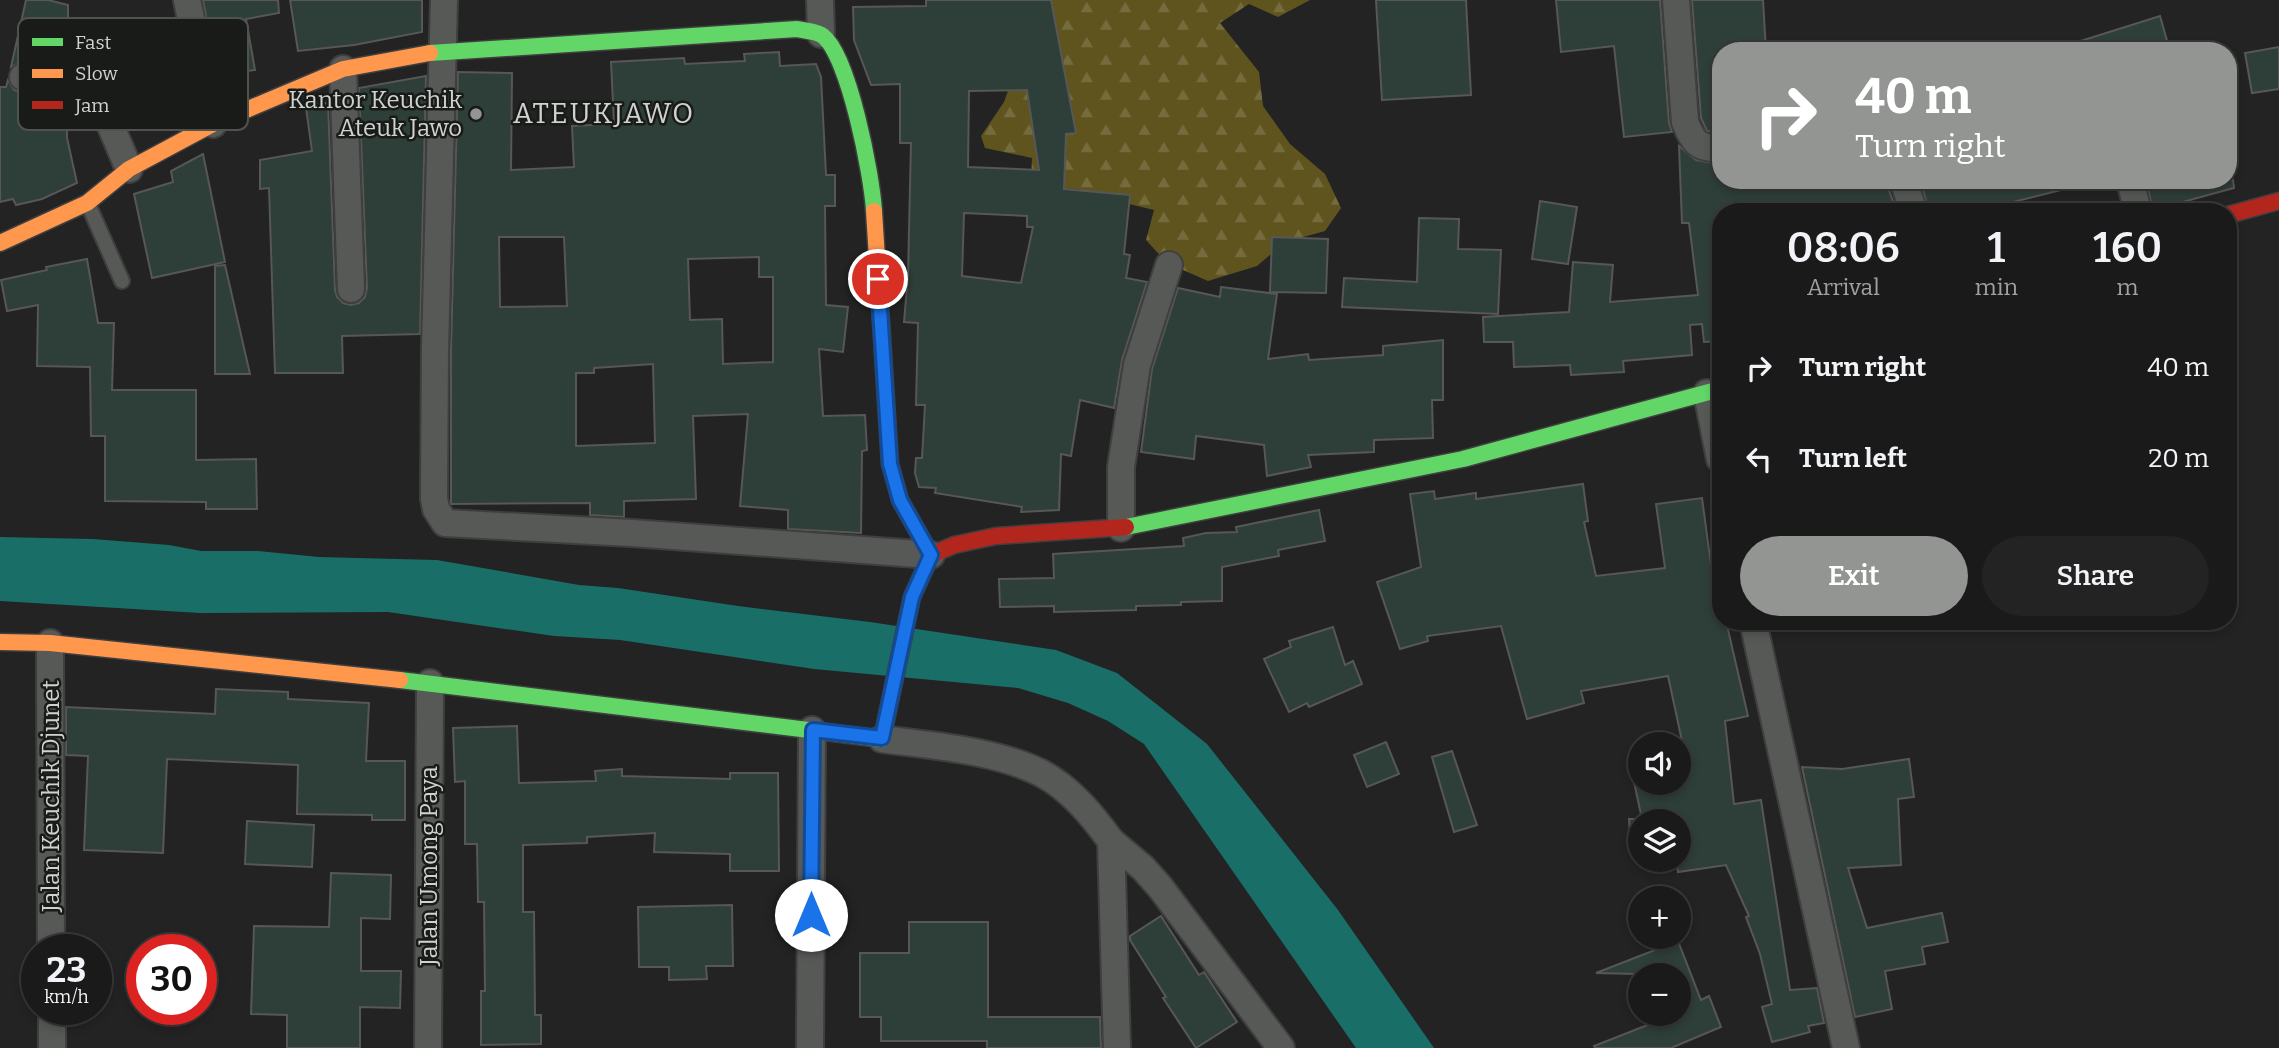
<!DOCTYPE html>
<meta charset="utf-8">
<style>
:root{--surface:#1a1a1a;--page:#232323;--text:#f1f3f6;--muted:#9fa1a2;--line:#383839;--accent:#939593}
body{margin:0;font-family:Bitter,serif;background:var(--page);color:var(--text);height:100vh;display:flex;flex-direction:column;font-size:26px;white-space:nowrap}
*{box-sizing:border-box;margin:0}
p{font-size:23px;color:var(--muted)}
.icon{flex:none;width:38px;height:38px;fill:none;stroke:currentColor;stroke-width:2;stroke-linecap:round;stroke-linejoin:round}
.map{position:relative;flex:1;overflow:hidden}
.details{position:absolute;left:1712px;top:203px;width:525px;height:427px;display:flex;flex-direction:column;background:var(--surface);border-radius:28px;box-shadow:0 4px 10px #0003,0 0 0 2px var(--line)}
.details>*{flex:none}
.banner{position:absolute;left:1712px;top:42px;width:525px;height:147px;border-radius:28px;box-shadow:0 4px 10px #0003,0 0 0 2px var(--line);background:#939593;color:#fff;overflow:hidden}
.buttons{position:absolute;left:1628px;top:732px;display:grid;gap:14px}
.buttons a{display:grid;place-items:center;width:63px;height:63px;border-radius:50%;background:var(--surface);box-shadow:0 4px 10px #0003,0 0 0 2px var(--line);font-size:35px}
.speed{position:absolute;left:21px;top:934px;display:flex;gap:14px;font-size:35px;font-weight:700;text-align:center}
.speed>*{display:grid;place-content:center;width:91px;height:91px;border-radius:50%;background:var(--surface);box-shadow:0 4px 10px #0003,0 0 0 2px var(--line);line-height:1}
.speed small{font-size:18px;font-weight:400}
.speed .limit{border:10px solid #d22;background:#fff;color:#111}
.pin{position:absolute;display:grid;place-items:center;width:60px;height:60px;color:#fff;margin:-30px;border:4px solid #fff;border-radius:50%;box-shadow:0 2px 7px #0007}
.me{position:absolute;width:77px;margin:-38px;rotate:0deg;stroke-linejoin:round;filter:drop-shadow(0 0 5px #0008)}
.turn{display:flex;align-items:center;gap:24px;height:147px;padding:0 28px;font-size:32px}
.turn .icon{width:91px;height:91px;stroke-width:2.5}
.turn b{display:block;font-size:49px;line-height:60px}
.eta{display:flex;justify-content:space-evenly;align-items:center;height:119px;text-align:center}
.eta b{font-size:42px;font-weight:600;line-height:49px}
.action{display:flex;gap:14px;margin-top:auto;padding:14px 28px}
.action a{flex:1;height:80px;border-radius:42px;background:var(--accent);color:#fff;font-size:28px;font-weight:600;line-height:80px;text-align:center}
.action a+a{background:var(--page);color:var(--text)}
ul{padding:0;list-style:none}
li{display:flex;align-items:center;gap:21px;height:91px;padding:0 28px}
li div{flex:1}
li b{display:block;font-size:26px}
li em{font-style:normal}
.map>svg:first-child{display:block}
</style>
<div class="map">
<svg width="2279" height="1048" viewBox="0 0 2279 1048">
<defs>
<pattern id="forest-firs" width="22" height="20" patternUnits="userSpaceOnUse" patternTransform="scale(1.75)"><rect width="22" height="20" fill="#5f541e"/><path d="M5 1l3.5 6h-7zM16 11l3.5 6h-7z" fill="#756c3e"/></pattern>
</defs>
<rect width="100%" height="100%" fill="#222322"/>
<polygon fill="url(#forest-firs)" points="973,0 1310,0 1278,17 1249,4 1220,23 1259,72 1263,106 1290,144 1325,174 1341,208 1325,231 1285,242 1257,266 1208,281 1167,263 1146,240 1154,210 1129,204 1092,212 1079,189 1041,188 1031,180 1032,158 985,148 981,136 1004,102 1017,66"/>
<polygon fill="#196e68" points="0,537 93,539 169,545 201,551 258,551 319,557 437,560 579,585 618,588 738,606 870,622 1056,650 1117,673 1207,744 1338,910 1434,1048 1356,1048 1144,744 1108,721 1068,703 1018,688 814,669 620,640 554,636 388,612 200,613 0,601"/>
<g fill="#2e3e38" stroke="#565756" stroke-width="2" fill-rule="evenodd">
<polygon points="26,0 48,0 68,5 68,64 23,61 11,67"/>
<polygon points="203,0 278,0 279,13 246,19 255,70 219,75 212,25 208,26"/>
<polygon points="290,0 422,0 422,32 354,45 298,51"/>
<path d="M926,0H1051L1076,133L1066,134L1064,189L1130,195L1124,254L1130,255L1126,278L1147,282L1122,360L1114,408L1080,400L1071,456L1061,454L1059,510L1021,512L1022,507L935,493L936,488L919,487L915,473L916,458H922L925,405H916L918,323L904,322L908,276L911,143H900V84L871,85L854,40L853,7L926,6ZM1027,90L1039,170L968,167L969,91ZM964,213L1027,216V227H1033L1021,283L962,276Z"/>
<polygon points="1376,0 1466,0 1471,95 1382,100"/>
<polygon points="1556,0 1660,0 1669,123 1672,132 1624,137 1614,46 1561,52"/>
<polygon points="1692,0 1763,0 1766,51 1720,51 1720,132 1707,131 1701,118"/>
<polygon points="2160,16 2170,51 2069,51 2068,45"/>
<polygon points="2279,47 2279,89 2252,93 2245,53"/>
<path d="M779,52L780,66L816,64L821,77L826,175H835V206H825L826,305L848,307L843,352L819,349L823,416L865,415L867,450L862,451L861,533L788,529V510L740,506L748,414L693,416L696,499L624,501V517L590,515V503L451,504V350L458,72L512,73L511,170L574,167L572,126L614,124L611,62L684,58L685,64L745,61L744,54ZM499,237H564L567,306L500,307ZM759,257V277H773V362L723,364L722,319L690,320L688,259ZM653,364L655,443L576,446V373H594V368Z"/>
<polygon points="426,76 420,334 342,336 343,373 275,373 269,188 260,189 260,160 312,151 306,108 318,103 328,103 335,290 337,297 343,303 351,305 359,303 365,297 367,288 359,88"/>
<polygon points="8,80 14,90 21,93 67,95 67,138 77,183 42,199 16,205 13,199 0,202 0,87 6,87"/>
<polygon points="1679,146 1696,160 1720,164 1720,180 1885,180 1897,212 1720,212 1720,341 1704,342 1702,324 1690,325 1692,355 1623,361 1624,372 1571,375 1570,365 1514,367 1513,342 1484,342 1483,317 1569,312 1573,262 1613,265 1610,302 1698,295 1689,223 1682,223"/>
<polygon points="203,154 225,262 152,278 134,194 173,182 171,171"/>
<polygon points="1959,180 2064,180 2065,189 2013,202 2015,212 1929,212 1923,189"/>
<polygon points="2146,180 2233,180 2234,188 2153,210"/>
<polygon points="1540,201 1577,207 1568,264 1532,259"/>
<polygon points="1419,218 1459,219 1458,249 1501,250 1498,314 1342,307 1344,278 1417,282"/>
<polygon points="1272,237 1328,239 1326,293 1270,292"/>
<polygon points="87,259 98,323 114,323 112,390 196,390 196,460 256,459 257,509 206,509 206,502 105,501 105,436 91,436 90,367 37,366 38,305 7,311 1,280 47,270 46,267"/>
<polygon points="225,265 250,374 215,374 215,266"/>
<polygon points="1221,287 1277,294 1268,359 1308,354 1309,360 1383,355 1383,346 1443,340 1443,400 1432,400 1433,438 1374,440 1374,452 1308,455 1311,467 1267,476 1264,445 1196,436 1194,459 1141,452 1152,369 1178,288 1220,297"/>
<polygon points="1583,484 1588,521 1584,522 1596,576 1665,568 1656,504 1702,498 1715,595 1720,594 1720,621 1726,621 1748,716 1725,721 1734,804 1761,800 1790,990 1817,988 1824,1023 1808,1026 1810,1032 1772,1042 1762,1007 1772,1004 1760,954 1746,917 1749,916 1726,865 1678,872 1676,859 1678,859 1678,821 1640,821 1640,854 1631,855 1629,819 1642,819 1629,759 1640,757 1640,782 1678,782 1678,744 1674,742 1682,741 1668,676 1581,691 1584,703 1527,719 1501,626 1427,636 1428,641 1400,649 1377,582 1421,567 1410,494 1434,491 1435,499 1476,493 1476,499"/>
<polygon points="1319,510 1325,541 1278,550 1279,556 1222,567 1222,601 1181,602 1181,605 1136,606 1136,610 1054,612 1054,606 1000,607 999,579 1054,578 1053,554 1184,546 1183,538 1206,533 1237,532 1236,527"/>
<polygon points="1333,627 1345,665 1353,661 1362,684 1309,707 1307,703 1289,712 1264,659 1291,647 1289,641"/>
<polygon points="216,689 288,692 288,699 369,703 366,761 405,761 405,820 372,820 372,815 297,814 298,765 167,759 163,853 84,850 88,756 66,755 66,707 215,714"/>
<polygon points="517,726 519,783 596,781 595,771 622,769 622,776 730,779 730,773 778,773 779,871 730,871 730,854 654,852 655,833 587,837 587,843 523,845 523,912 534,912 535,1015 541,1015 541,1044 481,1045 481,991 485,991 484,902 478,902 477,844 465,844 465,781 455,782 453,728"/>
<polygon points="1386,742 1399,774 1367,787 1354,755"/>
<polygon points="1452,751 1477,825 1454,832 1432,757"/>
<polygon points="1909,759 1914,797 1898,799 1901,865 1848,868 1867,928 1942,913 1948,942 1922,947 1925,964 1885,971 1892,1009 1855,1017 1802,767 1842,769"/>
<polygon points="247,821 314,825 312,867 245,864"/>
<polygon points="331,873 391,875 390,919 361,918 361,971 401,971 400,1008 360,1007 360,1048 287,1048 287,1015 251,1014 254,926 329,927"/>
<polygon points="732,905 733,966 706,966 707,979 669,980 669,967 639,967 638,907"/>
<polygon points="1161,916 1199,975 1204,972 1237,1022 1196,1048 1163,998 1166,997 1130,940 1130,936"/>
<polygon points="909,922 988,922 988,1017 1100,1017 1101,1048 987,1048 987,1041 881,1041 881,1017 860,1017 860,953 909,953"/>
<polygon points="1678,941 1701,1000 1709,996 1721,1027 1671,1048 1595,1048 1594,1046 1678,1013 1678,975 1596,973"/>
</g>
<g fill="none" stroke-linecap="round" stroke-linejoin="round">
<defs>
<polyline id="lane" points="88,204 122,281"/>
<g id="street">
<polyline points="187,0 213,124"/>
<polyline points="444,0 435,350 434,498 436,509 445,523 632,533 931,555"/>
<polyline points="820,0 821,34"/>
<path d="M1676,0L1685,122C1693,142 1698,149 1720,148"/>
<polyline points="343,69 351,289"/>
<polyline points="23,77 89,81 93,84 129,169"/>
<polyline points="1903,180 1914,212"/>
<polyline points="2130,180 2138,212"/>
<polyline points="1707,393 1720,459"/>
<polyline points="1121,528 1121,467 1137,365 1169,265"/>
<polyline points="1753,621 1846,1048"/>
<polyline points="50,643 51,950"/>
<path d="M882,739C933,746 995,750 1041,773C1070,788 1092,815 1111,841L1117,1048"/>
<polyline points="1111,841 1143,868 1160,887 1281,1048"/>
<polyline points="52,1010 52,1048"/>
<polyline points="428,1048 430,683"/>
<polyline points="810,1048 812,730"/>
</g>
<g id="fast">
<path d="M430,53L797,29C805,31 817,31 823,36C849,56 872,176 874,211"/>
<polyline points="1126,527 1463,459 1720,389"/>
<polyline points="400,680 882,739 903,639"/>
</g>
<g id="slow">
<polyline points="874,211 890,464 900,500 931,555"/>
<polyline points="0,243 87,203 129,169 213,124 343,69 430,53"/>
<polyline points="0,642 50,643 400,680"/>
</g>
<g id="jam">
<polyline points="2228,215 2279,201"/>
<polyline points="903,639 912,597 931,555 954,545 996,536 1126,527"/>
</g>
</defs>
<use href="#lane" stroke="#3f3f3f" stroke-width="18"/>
<use href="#street" stroke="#3f3f3f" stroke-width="30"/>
<use href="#fast" stroke="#3f3f3f" stroke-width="19"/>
<use href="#slow" stroke="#3f3f3f" stroke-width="19"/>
<use href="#jam" stroke="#3f3f3f" stroke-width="19"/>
<use href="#lane" stroke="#575957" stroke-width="14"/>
<use href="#street" stroke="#575957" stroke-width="26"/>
<use href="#fast" stroke="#63d668" stroke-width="16"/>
<use href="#slow" stroke="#ff974d" stroke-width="16"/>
<use href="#jam" stroke="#b3261e" stroke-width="16"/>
</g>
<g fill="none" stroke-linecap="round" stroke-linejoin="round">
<defs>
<polyline id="route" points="811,915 813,730 882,738 912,597 931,555 900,500 890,464 878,279"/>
</defs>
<use href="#route" stroke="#114b97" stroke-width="18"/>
<use href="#route" stroke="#1a73e8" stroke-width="12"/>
</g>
<circle fill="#939593" stroke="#181b18" stroke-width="2.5" cx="476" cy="114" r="7"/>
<g text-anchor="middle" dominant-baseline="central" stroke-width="5" stroke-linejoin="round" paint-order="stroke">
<g font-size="24" fill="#d0d2d0" stroke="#181b18" text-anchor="end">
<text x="462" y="100">Kantor Keuchik<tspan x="462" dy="28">Ateuk Jawo</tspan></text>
</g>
<g font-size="24" fill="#d0d2d0" stroke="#181b18">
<text transform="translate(51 796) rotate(-90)">Jalan Keuchik Djunet</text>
<text transform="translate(429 866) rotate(-90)">Jalan Umong Paya</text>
</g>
<g font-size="28" letter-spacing="2" fill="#d0d2d0" stroke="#181b18">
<text x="604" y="113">ATEUKJAWO</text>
</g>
</g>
<rect x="18" y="18" width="230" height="112" rx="10" fill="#181b18" stroke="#4f524f" stroke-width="2"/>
<rect x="32" y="38" width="31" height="8" fill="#63d668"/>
<rect x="32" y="69" width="31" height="9" fill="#ff974d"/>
<rect x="32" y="101" width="31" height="8" fill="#b3261e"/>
<g font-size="19" fill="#d0d2d0">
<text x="75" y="49">Fast</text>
<text x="75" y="80">Slow</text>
<text x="75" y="112">Jam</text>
</g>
</svg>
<div class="buttons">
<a><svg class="icon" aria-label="sound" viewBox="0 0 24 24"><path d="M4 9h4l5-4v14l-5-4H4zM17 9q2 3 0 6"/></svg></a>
<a><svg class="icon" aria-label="layers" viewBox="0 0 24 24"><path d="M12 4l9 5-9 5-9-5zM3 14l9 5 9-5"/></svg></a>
<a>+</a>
<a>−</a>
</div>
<div class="speed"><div>23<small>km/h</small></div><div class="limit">30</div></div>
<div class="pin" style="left:878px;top:279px;background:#d93025"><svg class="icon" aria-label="arrive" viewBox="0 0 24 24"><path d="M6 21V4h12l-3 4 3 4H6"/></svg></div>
<svg class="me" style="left:811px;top:915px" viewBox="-20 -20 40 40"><circle r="19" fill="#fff"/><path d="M0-13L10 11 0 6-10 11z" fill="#1a73e8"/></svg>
<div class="banner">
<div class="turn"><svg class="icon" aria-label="right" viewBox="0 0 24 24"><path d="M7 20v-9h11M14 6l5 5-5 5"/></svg><div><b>40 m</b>Turn right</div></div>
</div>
<section class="details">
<div class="eta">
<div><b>08:06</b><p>Arrival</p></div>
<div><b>1</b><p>min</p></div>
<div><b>160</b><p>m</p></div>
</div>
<ul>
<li><svg class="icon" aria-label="right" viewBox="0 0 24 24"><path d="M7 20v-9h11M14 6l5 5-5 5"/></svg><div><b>Turn right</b></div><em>40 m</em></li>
<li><svg class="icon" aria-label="left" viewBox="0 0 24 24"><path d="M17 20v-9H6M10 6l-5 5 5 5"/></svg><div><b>Turn left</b></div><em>20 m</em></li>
</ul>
<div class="action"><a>Exit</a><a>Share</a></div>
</section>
</div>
